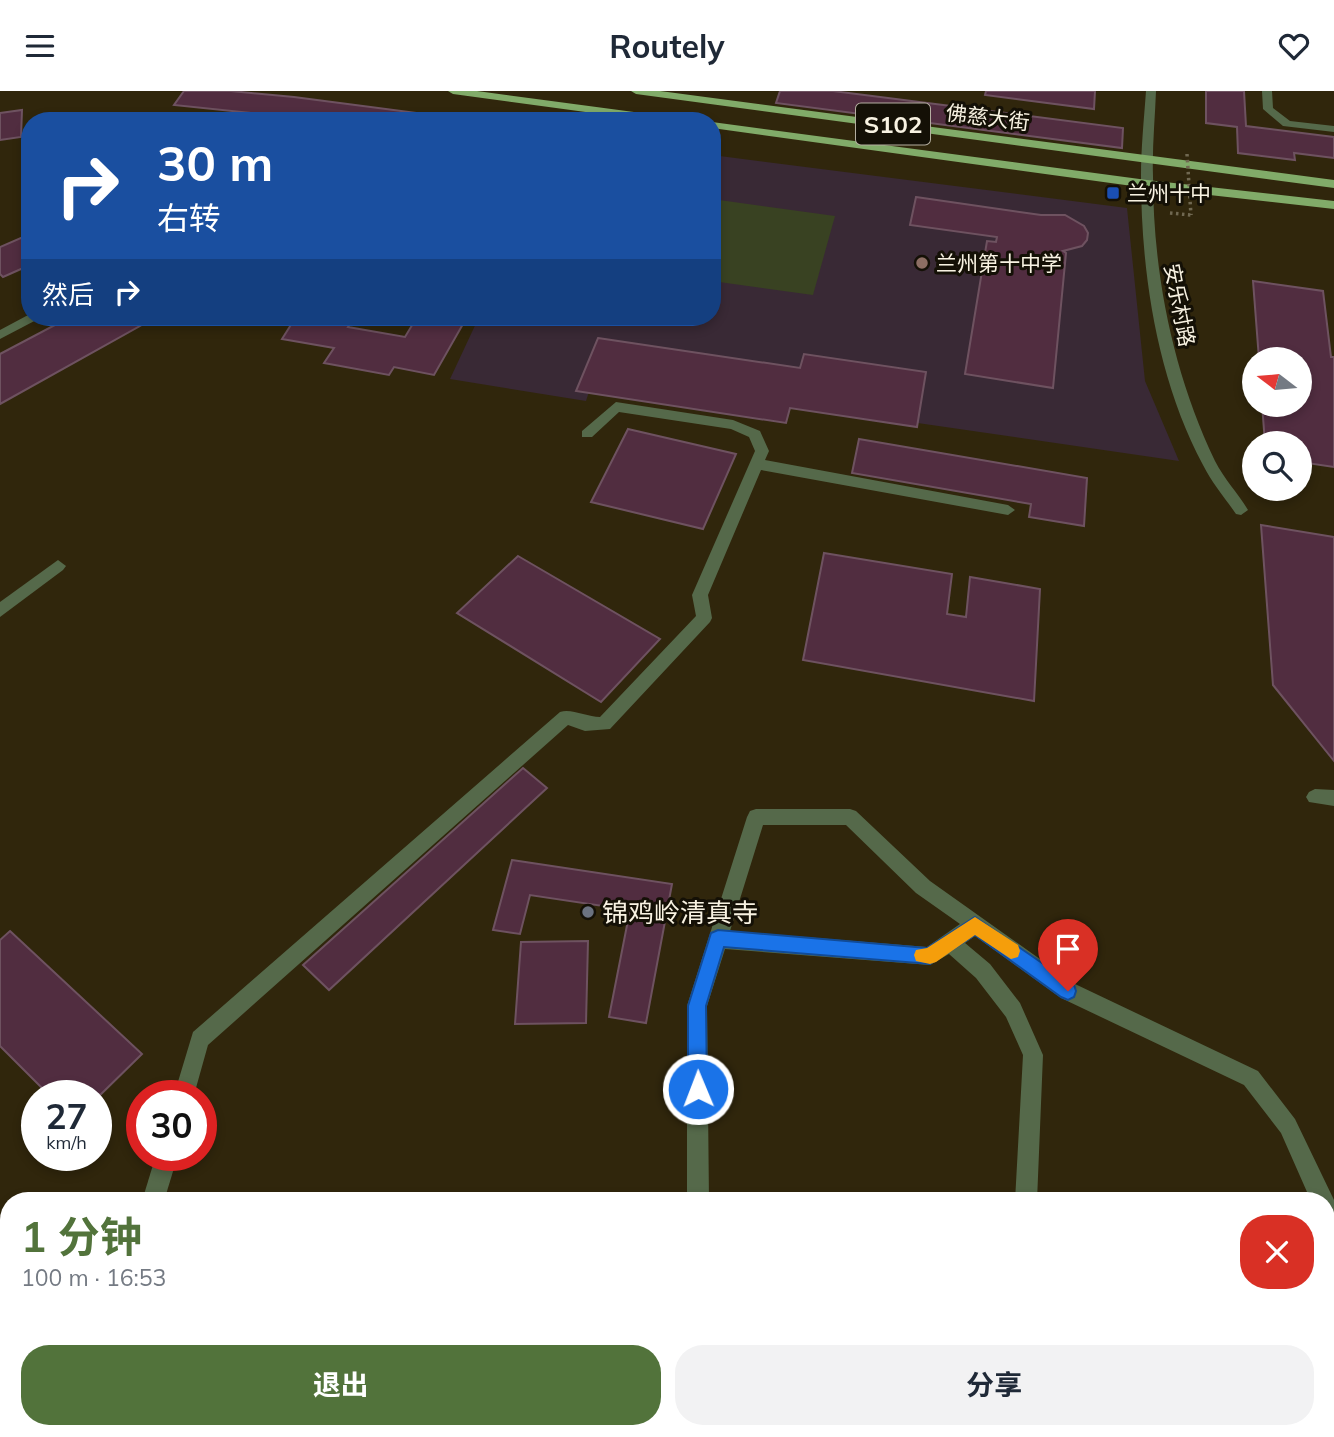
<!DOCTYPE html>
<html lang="zh">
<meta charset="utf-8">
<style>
:root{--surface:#fff;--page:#f2f2f3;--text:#1f2937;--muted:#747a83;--accent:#52733b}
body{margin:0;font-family:Mulish,"Noto Sans SC",sans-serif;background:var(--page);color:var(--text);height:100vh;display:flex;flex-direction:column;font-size:26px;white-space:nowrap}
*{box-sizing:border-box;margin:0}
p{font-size:23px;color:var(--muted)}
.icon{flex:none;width:38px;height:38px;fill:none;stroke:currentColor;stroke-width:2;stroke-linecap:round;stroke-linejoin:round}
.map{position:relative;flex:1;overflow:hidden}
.sheet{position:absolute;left:0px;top:1101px;width:1335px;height:247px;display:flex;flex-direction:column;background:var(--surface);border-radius:28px 28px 0 0;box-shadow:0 4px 10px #0003}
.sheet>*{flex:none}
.banner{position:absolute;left:21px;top:21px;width:700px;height:214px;border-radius:28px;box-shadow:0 4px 10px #0003;background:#1a4fa0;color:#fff;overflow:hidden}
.needle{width:46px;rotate:286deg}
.buttons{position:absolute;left:1242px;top:256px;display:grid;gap:14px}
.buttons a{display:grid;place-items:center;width:70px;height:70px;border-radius:50%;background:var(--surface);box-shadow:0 4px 10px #0003;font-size:35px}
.speed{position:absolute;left:21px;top:989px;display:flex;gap:14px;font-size:35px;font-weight:700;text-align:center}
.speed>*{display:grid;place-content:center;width:91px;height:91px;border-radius:50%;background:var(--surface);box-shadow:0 4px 10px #0003;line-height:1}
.speed small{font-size:18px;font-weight:400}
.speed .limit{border:10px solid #d22;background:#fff;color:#111}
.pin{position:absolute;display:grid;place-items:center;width:60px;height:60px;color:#fff;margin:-72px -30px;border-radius:50% 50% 50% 0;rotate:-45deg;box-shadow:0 0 7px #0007}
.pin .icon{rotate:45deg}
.me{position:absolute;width:77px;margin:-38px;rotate:359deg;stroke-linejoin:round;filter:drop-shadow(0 0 5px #0008)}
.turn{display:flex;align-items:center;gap:24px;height:147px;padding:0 21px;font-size:32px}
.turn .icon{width:91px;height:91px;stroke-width:2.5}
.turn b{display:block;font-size:49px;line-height:60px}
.then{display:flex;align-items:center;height:66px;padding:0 21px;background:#0003;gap:14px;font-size:26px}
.round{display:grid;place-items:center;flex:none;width:74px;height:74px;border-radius:28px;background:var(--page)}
.summary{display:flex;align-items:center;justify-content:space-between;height:119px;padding:0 21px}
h1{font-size:42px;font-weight:700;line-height:52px;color:var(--accent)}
.cta{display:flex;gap:14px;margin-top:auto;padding:14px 21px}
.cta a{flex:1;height:80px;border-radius:28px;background:var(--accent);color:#fff;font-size:28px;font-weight:700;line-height:80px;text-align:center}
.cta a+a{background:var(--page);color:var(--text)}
header{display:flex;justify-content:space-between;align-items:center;height:91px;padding:0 21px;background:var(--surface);font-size:32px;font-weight:700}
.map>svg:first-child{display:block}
</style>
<header><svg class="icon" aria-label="menu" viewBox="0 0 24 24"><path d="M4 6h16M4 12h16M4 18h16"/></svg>Routely<svg class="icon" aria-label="heart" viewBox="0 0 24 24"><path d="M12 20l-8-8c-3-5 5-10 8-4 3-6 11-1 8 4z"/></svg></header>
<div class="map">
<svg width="1334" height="1346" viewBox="0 0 1334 1346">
<rect width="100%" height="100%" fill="#30260c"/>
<polygon fill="#392935" points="712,64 1127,117 1145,290 1179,370 594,285 586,310 450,288 479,226 712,226"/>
<polygon fill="#394222" points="712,108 835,125 813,204 712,190"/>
<g fill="#512d40" stroke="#6e5260" stroke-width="2">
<polygon points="184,0 231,0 294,6 455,27 453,30 329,30 174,14"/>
<polygon points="780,0 833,0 1123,37 1122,57 776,12"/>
<polygon points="986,0 1095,0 1094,18 985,4"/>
<polygon points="1206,0 1244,0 1246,35 1334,46 1334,67 1294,62 1295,69 1238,62 1237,36 1206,32"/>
<polygon points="22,19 21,46 0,49 0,22"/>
<polygon points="916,106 1041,124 1065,124 1084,135 1088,142 1087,149 1082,155 1063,160 1066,162 1053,297 965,283 987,150 996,151 997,146 910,134"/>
<polygon points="30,143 30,174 3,186 0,183 0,156"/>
<polygon points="1253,190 1323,200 1331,266 1334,266 1334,376 1300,371 1300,352 1265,352 1262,313 1300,313 1300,268 1259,268"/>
<polygon points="70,226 156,226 0,313 0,263"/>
<polygon points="273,226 355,226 348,236 405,246 417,226 467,226 434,284 394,276 389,284 324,272 334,257 282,248 294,229"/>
<polygon points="598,247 800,277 804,263 926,281 917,336 790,317 786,332 576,300"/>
<polygon points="628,338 736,363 703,438 591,411"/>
<polygon points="859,348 1087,387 1084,435 1029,426 1031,413 852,382"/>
<polygon points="1261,434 1334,446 1334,670 1273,594"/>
<polygon points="824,462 952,483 947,523 966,526 970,486 1040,498 1034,610 803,569"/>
<polygon points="518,465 660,548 601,611 457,522"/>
<polygon points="523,677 547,697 329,899 303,874"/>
<polygon points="512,769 672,793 646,932 609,926 630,819 530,804 520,843 493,839"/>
<polygon points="10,840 142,963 96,1008 96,1004 49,1004 0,955 0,849"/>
<polygon points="588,850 586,932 515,933 521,851"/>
<polygon points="0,1133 9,1135 9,1175 0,1174"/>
</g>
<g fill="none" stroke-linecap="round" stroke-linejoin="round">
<polyline stroke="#706851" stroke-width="3.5" stroke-dasharray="2.5 3.5" stroke-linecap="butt" points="1170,122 1191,124"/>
<g fill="#55694a" fill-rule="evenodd">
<path d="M1146,0H1156C1155,28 1152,57 1153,85C1153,183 1173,282 1215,370C1224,388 1238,402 1248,419L1241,424L1236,423C1225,407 1212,392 1203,374C1157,288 1141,182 1141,85C1141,57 1144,28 1146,0Z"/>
<polygon points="1262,0 1272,0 1273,17 1290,30 1334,35 1334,41 1283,35 1263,18"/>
<polygon points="30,223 30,226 42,226 0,248 0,239"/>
<path d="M616,311L733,329L760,340L769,360L765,369L1008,414L1015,419L1008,424L761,379L708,504L712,527L710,531L610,638L585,640L568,634L208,954L194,1004H174L193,941L560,621C571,617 587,626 600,626L696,525L692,504L755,360L749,346L731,338L619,321L592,346H582V340Z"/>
<polygon points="58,469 66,475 63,479 0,526 0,511"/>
<polygon points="1315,698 1334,699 1334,715 1309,711 1306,706 1309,701"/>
<path d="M756,718H850L856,720L930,790L1075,893L1258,980L1295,1028L1334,1109V1143L1326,1140V1110H1311L1281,1042L1244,994L1061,907L975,845L965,852L990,873L1020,912L1043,964L1037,1110H1015L1023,964L1006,926L976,887L949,863L930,874L725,858L707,915L709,1110H687V915L747,726L750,720ZM763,734H846L916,802L960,833L927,856L730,840Z"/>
<polygon points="156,1064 178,1064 164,1110 142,1110"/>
<polygon points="1326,1292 1334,1294 1334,1318 1326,1316"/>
<polygon points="72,1339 96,1339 93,1346 69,1346"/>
<polygon points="481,1339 505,1339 502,1346 478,1346"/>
<polygon points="662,1339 686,1339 685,1346 661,1346"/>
<polygon points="1046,1339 1076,1339 1079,1346 1049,1346"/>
</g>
<g fill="#81ab69" fill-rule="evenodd">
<polygon points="448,0 477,0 679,27 684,30 652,30 453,3"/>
<polygon points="631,0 660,0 1334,89 1334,97 636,3"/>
<polygon points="712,31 1147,89 1334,110 1334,118 1147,97 712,37"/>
</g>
<polyline stroke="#706851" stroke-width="3.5" stroke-dasharray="2.5 3.5" stroke-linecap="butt" points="1187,63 1191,124"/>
</g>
<polygon fill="#1a73e8" stroke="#114b97" stroke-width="2" points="975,826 1074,894 1076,900 1074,906 1068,909 1061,906 975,844 930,873 724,856 706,915 707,998 704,1005 698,1008 691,1005 688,998 688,915 711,842 718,839 927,857"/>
<polygon fill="#f59e0b" points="975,826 1018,854 1020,860 1018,866 1011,868 975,844 936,871 930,873 916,870 914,864 916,859 927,857"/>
<rect fill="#1a4fb4" stroke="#141006" stroke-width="2.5" x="1106" y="95" width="14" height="14" rx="3.5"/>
<circle fill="#8d6e63" stroke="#141006" stroke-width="2.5" cx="922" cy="172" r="7"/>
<circle fill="#6b7280" stroke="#141006" stroke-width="2.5" cx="588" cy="821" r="7"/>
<g text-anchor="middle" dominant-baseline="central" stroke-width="6" stroke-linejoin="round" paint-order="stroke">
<g font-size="21" fill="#f8f2e2" stroke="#141006">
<text transform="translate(988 26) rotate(7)">佛慈大街</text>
<text transform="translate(1180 214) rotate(79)">安乐村路</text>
</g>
<g font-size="21" fill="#f8f2e2" stroke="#141006" text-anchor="start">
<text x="1127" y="102">兰州十中</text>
<text x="936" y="172">兰州第十中学</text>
</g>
<rect fill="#141006" stroke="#b4aea0" stroke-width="2" x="856" y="12.5" width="74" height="41" rx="5"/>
<g font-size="24" font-weight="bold" fill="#f8f2e2">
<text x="893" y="33">S102</text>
</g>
<g font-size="26" fill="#f8f2e2" stroke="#141006" text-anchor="start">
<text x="602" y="821">锦鸡岭清真寺</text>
</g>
</g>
</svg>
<div class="buttons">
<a><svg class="needle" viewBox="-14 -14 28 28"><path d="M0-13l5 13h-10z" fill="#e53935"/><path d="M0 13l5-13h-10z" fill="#747a83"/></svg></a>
<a><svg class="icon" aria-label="search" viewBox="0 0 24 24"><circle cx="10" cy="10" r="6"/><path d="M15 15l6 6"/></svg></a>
</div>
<div class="speed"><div>27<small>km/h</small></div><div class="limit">30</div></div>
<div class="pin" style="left:1068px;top:900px;background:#d93025"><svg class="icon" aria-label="arrive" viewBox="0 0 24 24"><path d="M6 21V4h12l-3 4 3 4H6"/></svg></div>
<svg class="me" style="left:698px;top:998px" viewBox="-20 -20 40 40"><circle r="17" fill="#1a73e8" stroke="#fff" stroke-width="3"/><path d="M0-11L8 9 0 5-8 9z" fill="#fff"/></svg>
<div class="banner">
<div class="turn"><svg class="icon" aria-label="right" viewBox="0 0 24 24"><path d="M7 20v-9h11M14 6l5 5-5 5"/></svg><div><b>30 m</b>右转</div></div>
<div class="then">然后<svg class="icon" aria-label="right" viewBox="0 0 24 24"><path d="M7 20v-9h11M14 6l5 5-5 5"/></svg></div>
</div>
<section class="sheet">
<div class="summary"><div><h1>1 分钟</h1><p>100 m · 16:53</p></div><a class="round" style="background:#d93025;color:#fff"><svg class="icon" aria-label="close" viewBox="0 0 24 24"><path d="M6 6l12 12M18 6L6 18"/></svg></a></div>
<div class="cta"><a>退出</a><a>分享</a></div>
</section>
</div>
